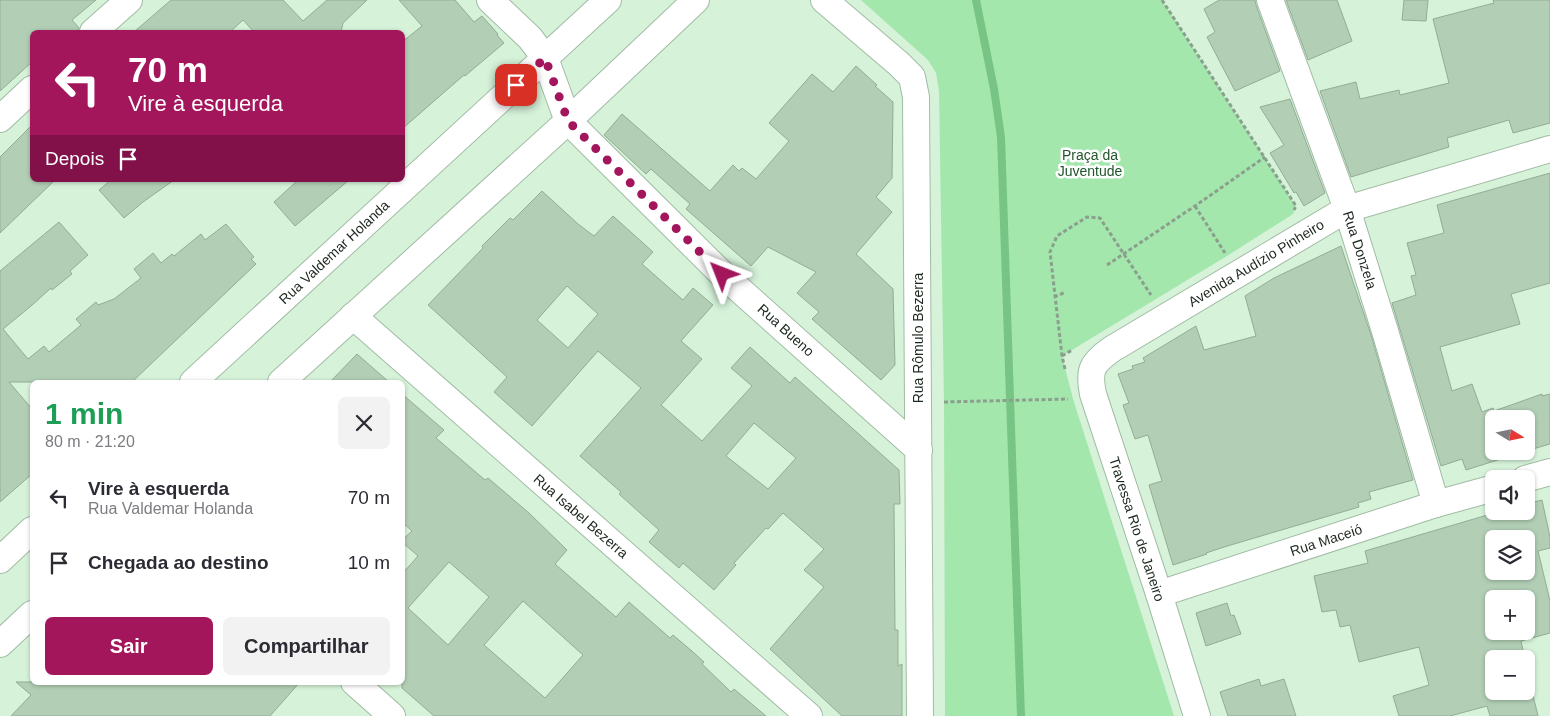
<!DOCTYPE html>
<html lang="pt">
<meta charset="utf-8">
<style>
:root{--surface:#fff;--page:#f2f2f3;--text:#2b2b33;--muted:#7c7c81;--accent:#a3165c}
body{margin:0;font-family:Helvetica,sans-serif;background:var(--page);color:var(--text);height:100vh;display:flex;flex-direction:column;font-size:19px;white-space:nowrap}
*{box-sizing:border-box;margin:0}
p{font-size:16px;color:var(--muted)}
.icon{flex:none;width:28px;height:28px;fill:none;stroke:currentColor;stroke-width:2;stroke-linecap:round;stroke-linejoin:round}
.map{position:relative;flex:1;overflow:hidden}
.side{position:absolute;left:30px;top:380px;width:375px;height:305px;display:flex;flex-direction:column;background:var(--surface);border-radius:8px;box-shadow:0 1px 4px #0004}
.side>*{flex:none}
.top-card{position:absolute;left:30px;top:30px;width:375px;height:152px;border-radius:8px;box-shadow:0 1px 4px #0004;background:#a3165c;color:#fff;overflow:hidden}
.needle{width:32px;rotate:100deg}
.tools{position:absolute;left:1485px;top:410px;display:grid;gap:10px}
.tools a{display:grid;place-items:center;width:50px;height:50px;border-radius:8px;background:var(--surface);box-shadow:0 1px 4px #0004;font-size:25px}
.pin{position:absolute;display:grid;place-items:center;width:42px;height:42px;color:#fff;margin:-21px;border-radius:10px;box-shadow:0 2px 8px #0006}
.me{position:absolute;width:55px;margin:-28px;rotate:315deg;stroke-linejoin:round;filter:drop-shadow(0 0 4px #0008)}
.turn{display:flex;align-items:center;gap:18px;height:105px;padding:0 15px;font-size:22px}
.turn .icon{width:65px;height:65px;stroke-width:2.5}
.turn b{display:block;font-size:35px;line-height:42px}
.then{display:flex;align-items:center;height:48px;padding:0 15px;background:#0003;gap:10px;font-size:19px}
.round{display:grid;place-items:center;flex:none;width:52px;height:52px;border-radius:8px;background:var(--page)}
.summary{display:flex;align-items:center;justify-content:space-between;height:85px;padding:0 15px}
h1{font-size:30px;font-weight:700;line-height:38px;color:#1e9e55}
.action{display:flex;gap:10px;margin-top:auto;padding:10px 15px}
.action a{flex:1;height:58px;border-radius:8px;background:var(--accent);color:#fff;font-size:20px;font-weight:700;line-height:58px;text-align:center}
.action a+a{background:var(--page);color:var(--text)}
ul{padding:0;list-style:none}
li{display:flex;align-items:center;gap:15px;height:65px;padding:0 15px}
li div{flex:1}
li b{display:block;font-size:19px}
li em{font-style:normal}
.map>svg:first-child{display:block}
</style>
<div class="map">
<svg width="1550" height="716" viewBox="0 0 1550 716">
<rect width="100%" height="100%" fill="#d6f2d9"/>
<polygon fill="#a4e7ac" points="861,0 1162,0 1296,206 1293,214 1227,256 1062,356 1073,399 1174,716 945,716 944,402 939,91 936,73 928,60"/>
<g fill="none" stroke-linecap="round" stroke-linejoin="round">
<polyline stroke="#78c484" stroke-width="8" points="976,0 994,89 1001,137 1021,716"/>
</g>
<g fill="#b2ceb5" stroke="#93ad95" fill-rule="evenodd">
<polygon points="0,0 96,0 72,20 79,28 78,32 32,32 32,62 0,91"/>
<polygon points="171,0 283,0 303,21 327,0 367,0 343,23 341,32 254,32 243,20 230,32 134,32"/>
<polygon points="399,0 455,0 474,22 482,16 498,34 497,35 504,43 465,76 464,75 402,129 402,42 422,26"/>
<polygon points="1219,0 1255,0 1256,5 1280,71 1235,91 1207,37 1215,32 1204,9"/>
<polygon points="1286,0 1337,0 1352,41 1308,60"/>
<polygon points="1404,0 1428,0 1426,21 1402,20"/>
<polygon points="1493,0 1550,0 1550,123 1513,133 1509,120 1447,138 1449,147 1351,177 1320,91 1356,82 1360,99 1399,90 1400,95 1449,83 1433,19 1494,3"/>
<polygon points="856,66 877,85 875,86 893,102 892,178 876,197 892,212 856,254 893,289 895,365 881,380 812,319 819,312 797,293 816,272 768,247 751,266 686,209 690,204 651,169 646,174 604,135 622,114 710,191 733,165 739,171 742,168 756,179 789,141 769,123 812,74 833,92"/>
<polygon points="1290,99 1325,193 1304,206 1296,192 1294,193 1270,153 1284,145 1260,107"/>
<polygon points="32,125 32,180 55,180 0,233 0,157"/>
<polygon points="1550,173 1550,283 1511,294 1520,324 1440,347 1452,391 1472,384 1482,412 1493,408 1494,411 1542,394 1542,396 1550,394 1550,444 1526,451 1526,419 1494,419 1494,451 1526,451 1466,470 1462,459 1441,466 1392,303 1416,295 1411,276 1416,275 1407,243 1444,233 1437,205"/>
<polygon points="111,180 174,180 143,202 124,218 99,190"/>
<polygon points="298,180 349,180 295,226 274,202"/>
<path d="M542,191L578,224L594,236L613,216L653,252L642,264L683,300L693,288L713,305L681,341L702,359L661,405L702,441L752,386L731,368L750,347L790,383L795,377L899,470L900,504H894L895,630H898V666L902,664V716H842L770,649L824,587L804,570L824,549L783,513L768,529L766,528L734,563L736,565L714,590L683,563L679,568L649,542L659,530L619,494L621,492L580,456L641,388L598,351L532,426L494,392L507,377L428,305L483,248L482,246L510,218L513,220ZM567,286L598,314L568,348L537,320ZM754,423L796,458L768,489L726,456Z"/>
<polygon points="59,222 88,255 70,271 72,274 52,290 51,288 31,306 3,329 28,359 44,346 49,352 81,325 76,319 96,302 98,305 114,299 141,278 134,269 153,253 161,263 172,254 174,256 201,234 205,240 226,224 254,257 251,259 256,264 132,382 9,382 32,409 32,474 0,502 0,271"/>
<polygon points="1341,246 1371,335 1413,480 1369,492 1371,499 1358,503 1359,507 1224,547 1206,553 1207,554 1173,565 1149,485 1162,481 1148,435 1135,439 1123,405 1129,403 1118,374 1133,369 1132,366 1145,362 1143,358 1196,326 1204,350 1256,336 1245,296 1274,278"/>
<polygon points="357,354 389,382 330,382"/>
<path d="M402,394L444,430L436,438L485,480L488,478L529,513L567,550L555,564L616,617L629,602L670,638L673,635L693,652L704,662L702,664L731,692L734,689L766,716H434L402,688V574L418,556L402,542V540L412,531L402,522ZM449,562L489,597L448,645L408,608ZM523,601L583,655L545,698L484,645Z"/>
<path d="M1542,500L1550,537V548L1538,551L1550,601V633L1521,641L1525,659H1494V691H1526V666L1538,716H1490L1487,706L1450,716H1399L1393,696L1429,685L1419,647L1359,662L1350,625L1340,627L1336,610L1322,612L1314,576L1368,563L1365,551L1501,511H1526V504ZM1494,539H1526V571H1494ZM1494,599H1526V631H1494Z"/>
<polygon points="1227,603 1231,616 1234,615 1241,634 1206,646 1196,613"/>
<polygon points="1259,679 1261,686 1284,679 1296,716 1228,716 1220,692"/>
<polygon points="16,682 300,682 270,716 11,716 31,695"/>
</g>
<g fill="none" stroke-linecap="round" stroke-linejoin="round">
<defs>
<g id="street">
<polyline points="490,0 530,38 545,58 568,121 722,274 919,450"/>
<polyline points="824,0 899,64 912,77 916,97 920,716"/>
<polyline points="1270,0 1347,209 1385,331 1436,504"/>
<polyline points="93,32 129,0"/>
<polyline points="0,119 32,89"/>
<polyline points="353,316 809,716"/>
<polyline points="193,382 608,0"/>
<polyline points="281,382 568,121 696,0"/>
<polyline points="1525,479 1550,472"/>
<polyline points="0,560 32,530"/>
<polyline points="1159,594 1436,504 1494,488"/>
<polyline points="0,644 32,614"/>
<polyline points="354,682 392,716"/>
<path d="M1197,716L1159,594L1093,394C1088,370 1092,363 1112,349L1347,209L1550,149"/>
</g>
</defs>
<use href="#street" stroke="#a1bca4" stroke-width="28"/>
<g stroke="#8a9f8d" stroke-width="3" stroke-dasharray="4 2.5" stroke-linecap="butt">
<polyline points="1162,0 1296,206 1294,210"/>
<polyline points="1195,206 1225,253"/>
<polyline points="1107,265 1195,206 1265,157"/>
<polyline points="1054,297 1066,292"/>
<polyline points="1062,356 1072,350"/>
<polyline points="1065,369 1062,356 1050,252 1057,236 1087,217 1100,218 1151,295"/>
<polyline points="944,402 1068,399"/>
</g>
<use href="#street" stroke="#fff" stroke-width="26"/>
</g>
<g fill="none" stroke-linecap="round" stroke-linejoin="round">
<polyline stroke="#a3165c" stroke-width="9" stroke-dasharray="0 16.2" points="516,85 545,58 568,121 722,274"/>
</g>
<g text-anchor="middle" dominant-baseline="central" stroke-width="5" stroke-linejoin="round" paint-order="stroke">
<g font-size="14" fill="#1f552b" stroke="#fff">
<text x="1090" y="155">Praça da<tspan x="1090" dy="16">Juventude</tspan></text>
</g>
<g font-size="14" fill="#1c271e" stroke="#fff">
<text transform="translate(1360 250) rotate(72)">Rua Donzela</text>
<text transform="translate(334 252) rotate(-43)">Rua Valdemar Holanda</text>
<text transform="translate(1256 263) rotate(-31)">Avenida Audízio Pinheiro</text>
<text transform="translate(786 330) rotate(42)">Rua Bueno</text>
<text transform="translate(918 338) rotate(-90)">Rua Rômulo Bezerra</text>
<text transform="translate(581 516) rotate(41)">Rua Isabel Bezerra</text>
<text transform="translate(1137 529) rotate(72)">Travessa Rio de Janeiro</text>
<text transform="translate(1326 540) rotate(-18)">Rua Maceió</text>
</g>
</g>
</svg>
<div class="tools">
<a><svg class="needle" viewBox="-14 -14 28 28"><path d="M0-13l5 13h-10z" fill="#e53935"/><path d="M0 13l5-13h-10z" fill="#7c7c81"/></svg></a>
<a><svg class="icon" aria-label="sound" viewBox="0 0 24 24"><path d="M4 9h4l5-4v14l-5-4H4zM17 9q2 3 0 6"/></svg></a>
<a><svg class="icon" aria-label="layers" viewBox="0 0 24 24"><path d="M12 4l9 5-9 5-9-5zM3 14l9 5 9-5"/></svg></a>
<a>+</a>
<a>−</a>
</div>
<div class="pin" style="left:516px;top:85px;background:#d93025"><svg class="icon" aria-label="arrive" viewBox="0 0 24 24"><path d="M6 21V4h12l-3 4 3 4H6"/></svg></div>
<svg class="me" style="left:722px;top:274px" viewBox="-20 -20 40 40"><path d="M0-17L14 15 0 8-14 15z" fill="#a3165c" stroke="#fff" stroke-width="4"/></svg>
<div class="top-card">
<div class="turn"><svg class="icon" aria-label="left" viewBox="0 0 24 24"><path d="M17 20v-9H6M10 6l-5 5 5 5"/></svg><div><b>70 m</b>Vire à esquerda</div></div>
<div class="then">Depois<svg class="icon" aria-label="arrive" viewBox="0 0 24 24"><path d="M6 21V4h12l-3 4 3 4H6"/></svg></div>
</div>
<section class="side">
<div class="summary"><div><h1>1 min</h1><p>80 m · 21:20</p></div><a class="round"><svg class="icon" aria-label="close" viewBox="0 0 24 24"><path d="M6 6l12 12M18 6L6 18"/></svg></a></div>
<ul>
<li><svg class="icon" aria-label="left" viewBox="0 0 24 24"><path d="M17 20v-9H6M10 6l-5 5 5 5"/></svg><div><b>Vire à esquerda</b><p>Rua Valdemar Holanda</p></div><em>70 m</em></li>
<li><svg class="icon" aria-label="arrive" viewBox="0 0 24 24"><path d="M6 21V4h12l-3 4 3 4H6"/></svg><div><b>Chegada ao destino</b></div><em>10 m</em></li>
</ul>
<div class="action"><a>Sair</a><a>Compartilhar</a></div>
</section>
</div>
